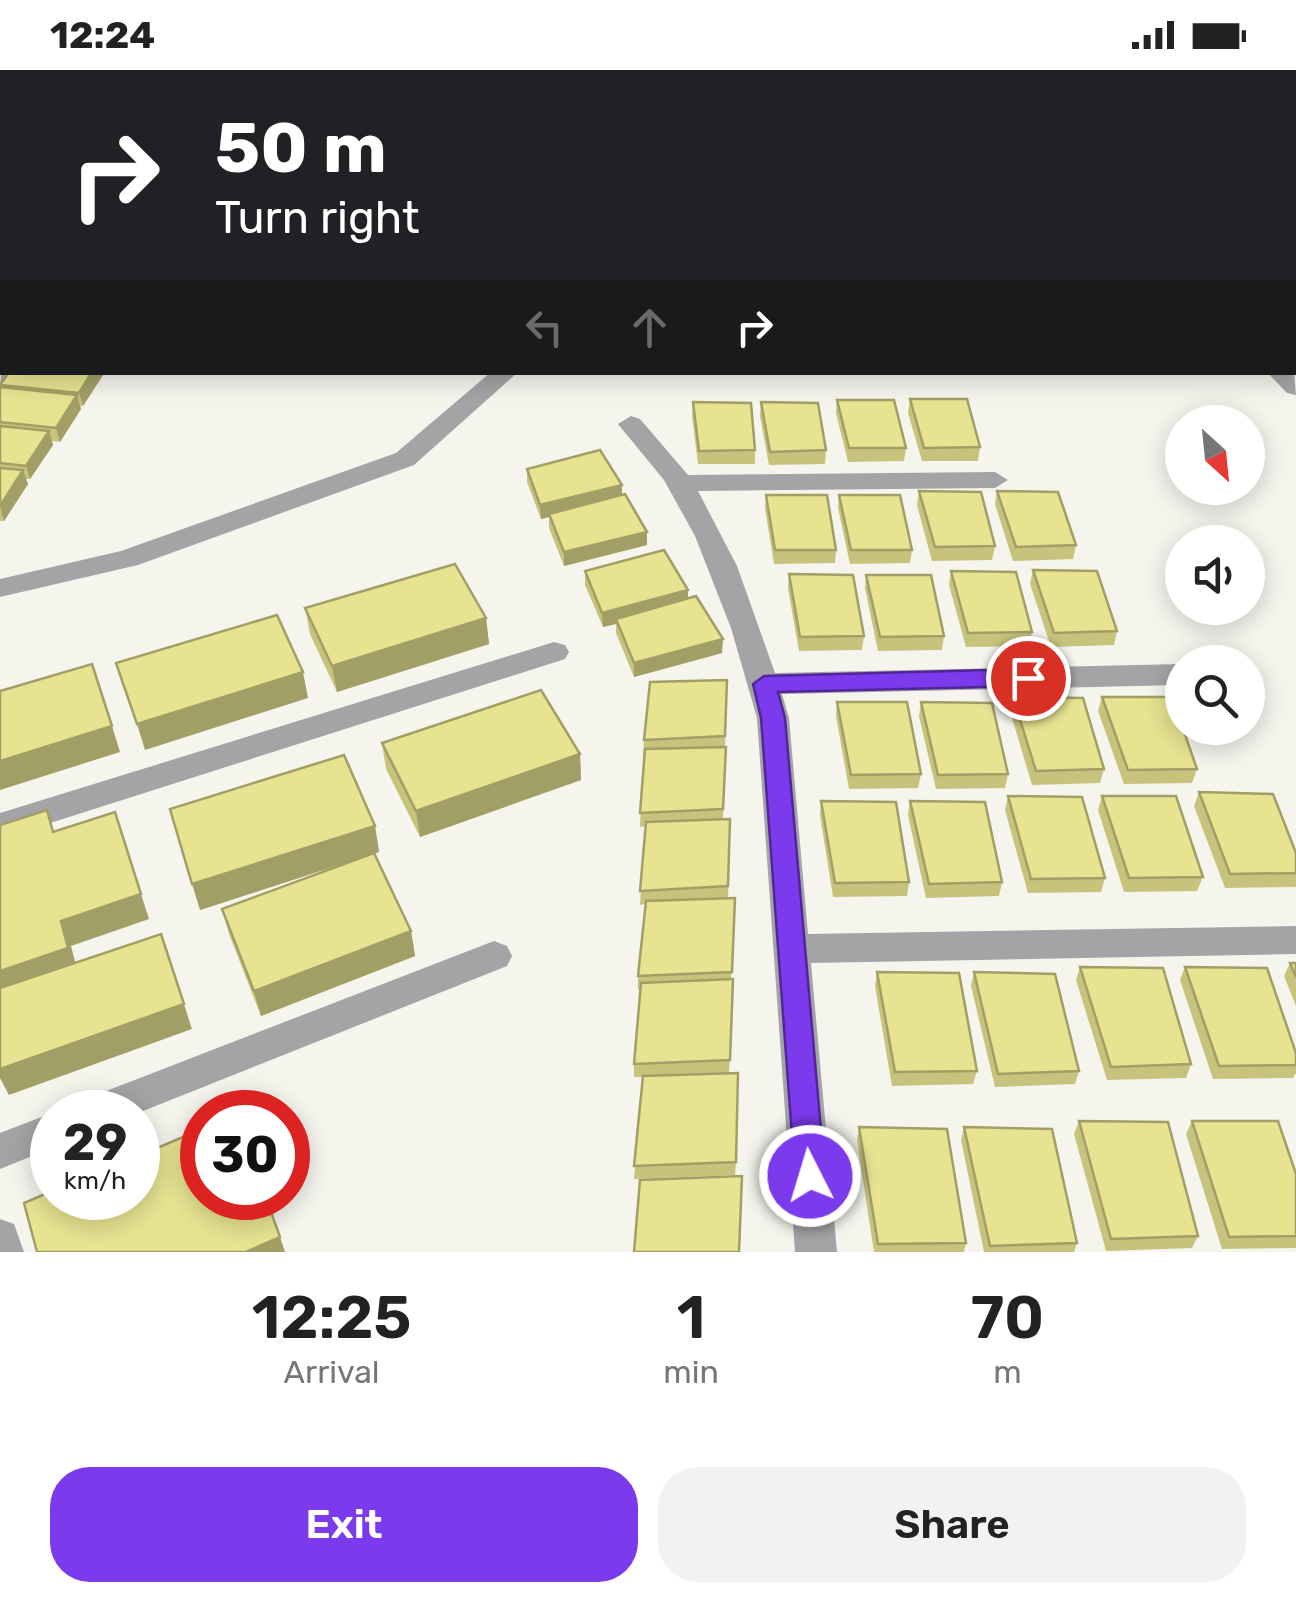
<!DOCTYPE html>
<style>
:root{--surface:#fff;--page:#f2f2f2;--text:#222;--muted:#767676;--accent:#7c3aed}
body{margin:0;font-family:Rubik,sans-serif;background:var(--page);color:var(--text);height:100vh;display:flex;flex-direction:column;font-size:38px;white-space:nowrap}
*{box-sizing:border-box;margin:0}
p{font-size:32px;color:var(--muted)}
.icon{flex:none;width:55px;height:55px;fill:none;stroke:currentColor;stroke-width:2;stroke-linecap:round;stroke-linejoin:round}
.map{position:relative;height:1182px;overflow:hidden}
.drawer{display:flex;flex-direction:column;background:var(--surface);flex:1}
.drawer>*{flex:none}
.banner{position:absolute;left:0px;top:0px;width:1298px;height:305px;box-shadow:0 5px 25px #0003;background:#202124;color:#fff;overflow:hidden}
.needle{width:65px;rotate:153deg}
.controls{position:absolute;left:1165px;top:335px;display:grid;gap:20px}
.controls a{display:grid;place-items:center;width:100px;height:100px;border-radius:50%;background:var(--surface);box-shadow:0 5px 25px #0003;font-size:50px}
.speed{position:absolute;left:30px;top:1020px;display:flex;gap:20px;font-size:50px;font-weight:700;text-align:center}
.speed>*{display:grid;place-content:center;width:130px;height:130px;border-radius:50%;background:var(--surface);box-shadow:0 5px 25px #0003;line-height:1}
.speed small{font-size:25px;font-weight:400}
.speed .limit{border:15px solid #d22;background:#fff;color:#111}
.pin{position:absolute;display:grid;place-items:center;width:85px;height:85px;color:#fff;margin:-42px;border:5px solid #fff;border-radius:50%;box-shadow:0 2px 10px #0007}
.me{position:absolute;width:110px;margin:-55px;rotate:355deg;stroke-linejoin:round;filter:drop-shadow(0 0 8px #0008)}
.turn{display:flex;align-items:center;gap:35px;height:210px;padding:0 50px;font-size:45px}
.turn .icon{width:130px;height:130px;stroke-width:2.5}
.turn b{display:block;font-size:70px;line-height:85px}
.lanes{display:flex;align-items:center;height:95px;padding:0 50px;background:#0003;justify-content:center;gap:50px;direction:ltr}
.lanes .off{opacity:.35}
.eta{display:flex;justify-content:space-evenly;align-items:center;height:170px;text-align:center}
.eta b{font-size:60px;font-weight:600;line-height:70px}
.action{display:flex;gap:20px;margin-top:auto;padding:20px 50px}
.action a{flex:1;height:115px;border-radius:40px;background:var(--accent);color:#fff;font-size:40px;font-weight:600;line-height:115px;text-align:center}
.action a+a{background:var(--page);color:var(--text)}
.status{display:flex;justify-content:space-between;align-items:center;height:70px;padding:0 50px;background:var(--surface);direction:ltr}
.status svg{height:28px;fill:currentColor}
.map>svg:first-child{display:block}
</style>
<div class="status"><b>12:24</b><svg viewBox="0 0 49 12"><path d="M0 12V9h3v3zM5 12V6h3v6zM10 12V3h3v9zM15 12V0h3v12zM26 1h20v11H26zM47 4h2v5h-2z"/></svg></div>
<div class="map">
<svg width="1296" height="1182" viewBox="0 0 1296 1182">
<rect width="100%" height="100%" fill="#f5f5ee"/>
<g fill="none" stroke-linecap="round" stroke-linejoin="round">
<g fill="#a4a3a6" fill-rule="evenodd">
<rect x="1295" y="131" width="1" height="12"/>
<rect x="0" y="202" width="2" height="14"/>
<polygon points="2,295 2,302 17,302 9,313 0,315"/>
<polygon points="491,302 518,302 414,395 138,495 0,527 0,509 121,481 396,383"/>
<polygon points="1267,302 1294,302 1296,325 1287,323"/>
<polygon points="631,346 640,349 688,405 995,402 1008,410 995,418 698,421 737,496 775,603 1182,594 1180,615 782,624 789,648 808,864 1296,856 1296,884 811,893 837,1182 795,1182 757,648 731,558 695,466 664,410 618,354"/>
<polygon points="554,572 565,575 569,582 565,589 0,769 0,743"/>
<polygon points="494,871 507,876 512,886 507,896 138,1043 78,1042 83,1030"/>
<polygon points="52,1043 52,1078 0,1099 0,1063"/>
<polygon points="0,1149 14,1154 24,1182 0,1182"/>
</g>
</g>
<g fill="#c7c37d">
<polygon points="9,302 102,302 103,305 83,336 80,336 81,339 60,372 52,371 53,375 30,409 26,409 28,414 4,451 0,451 0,317"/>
<polygon points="910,329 980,377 978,391 922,391 908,343"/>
<polygon points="837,330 906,378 904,391 848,392 836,343"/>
<polygon points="693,332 755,380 755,394 698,394 692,346"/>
<polygon points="761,332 826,380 825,394 769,395 760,346"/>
<polygon points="527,399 622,424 647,475 564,496 549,458 549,447 541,449 527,412"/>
<polygon points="919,421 995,476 992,490 932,491 917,435"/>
<polygon points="997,421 1076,475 1073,489 1013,491 995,434"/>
<polygon points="766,425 836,480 835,493 774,494 765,438"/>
<polygon points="839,425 912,480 910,493 850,494 838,438"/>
<polygon points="1033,500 1117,561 1114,575 1051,577 1030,514"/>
<polygon points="585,501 688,528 722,583 634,607 616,563 616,554 603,557 585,515"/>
<polygon points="951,501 1032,562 1029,576 966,577 949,515"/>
<polygon points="789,504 864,566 862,580 799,581 788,518"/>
<polygon points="866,505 944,566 942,580 878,581 865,518"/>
<polygon points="305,538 486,548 489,574 337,622 310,564"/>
<polygon points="727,610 725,677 726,677 723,749 730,749 728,828 735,828 731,910 733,909 729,1004 736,1092 735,1105 634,1109 643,1007 634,1007 634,994 640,919 638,919 638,906 646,834 640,835 645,756 640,757 644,670"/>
<polygon points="1013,627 1104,699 1100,713 1032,715 1010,641"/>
<polygon points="1102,627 1197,699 1192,713 1124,714 1098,641"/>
<polygon points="837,632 921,704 918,718 849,719 836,646"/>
<polygon points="921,632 1008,704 1005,718 936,719 919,646"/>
<polygon points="382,673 580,684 581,710 420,767 386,699"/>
<polygon points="1199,722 1296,783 1296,817 1225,818 1194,736"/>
<polygon points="1008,726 1105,808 1101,822 1028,823 1005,740"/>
<polygon points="1102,726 1203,807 1197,821 1124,822 1098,740"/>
<polygon points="821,731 909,812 907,826 833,827 820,745"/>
<polygon points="910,731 1002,812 999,826 926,828 908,745"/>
<polygon points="375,756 379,782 374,784 411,861 415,886 261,946 229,864 222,839 352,791 200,840"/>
<polygon points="1290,893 1296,893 1296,936 1284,906"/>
<polygon points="1080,897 1191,994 1186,1008 1107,1010 1076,910"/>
<polygon points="1185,897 1296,983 1296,1003 1293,1008 1213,1009 1180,910"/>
<polygon points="877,902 977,1001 973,1014 892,1016 875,916"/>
<polygon points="974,902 1079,1001 1075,1014 995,1017 971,916"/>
<polygon points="1079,1051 1198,1166 1192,1178 1106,1181 1074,1064"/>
<polygon points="1192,1051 1296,1104 1296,1178 1222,1179 1186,1064"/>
<polygon points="859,1057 966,1173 964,1182 874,1182 857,1070"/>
<polygon points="964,1057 1077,1173 1074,1182 984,1182 961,1070"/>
</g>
<g fill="#a29f66">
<polygon points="0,0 11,0 9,2 2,2 2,8 0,11"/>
<polygon points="116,0 129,0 127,2 113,2"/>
<polygon points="2,120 2,137 0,140 0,123"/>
<polygon points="92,302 102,302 103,305 83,336 79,323"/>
<polygon points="77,325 81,339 60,372 56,358"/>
<polygon points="49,361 53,375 30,409 26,396"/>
<polygon points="23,400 28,414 4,451 0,436"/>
<polygon points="622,415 622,429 541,449 540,435"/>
<polygon points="647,462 647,475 564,496 564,482"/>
<polygon points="688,520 688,534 616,549 616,554 603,557 602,543"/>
<polygon points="486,548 489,574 337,622 332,596"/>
<polygon points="723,569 722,583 634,607 634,593"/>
<polygon points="303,602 308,628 145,680 137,654"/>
<polygon points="112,656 120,682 0,720 0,691"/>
<polygon points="580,684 581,710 420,767 416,741"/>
<polygon points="115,742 149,849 71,876 78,903 0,930 0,901 61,851"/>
<polygon points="375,756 379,782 200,840 192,814"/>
<polygon points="411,861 415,886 261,946 254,921"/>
<polygon points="161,864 192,959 9,1025 0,1008 0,999"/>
<polygon points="280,1167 285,1182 246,1182"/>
</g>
<g fill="#e7e391" stroke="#a29f66" stroke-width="2.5">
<polygon points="51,0 116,0 113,2 49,2"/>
<polygon points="158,0 223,0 221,2 156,2"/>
<polygon points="289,0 354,0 352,2 287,2"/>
<polygon points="387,0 451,0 450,2 385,2"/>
<polygon points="532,0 596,0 595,2 547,2 531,1"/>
<polygon points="608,0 638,0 670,2 607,2"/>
<polygon points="1295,32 1296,33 1295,66"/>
<rect x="0" y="62" width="2" height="48"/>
<polygon points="9,302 92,302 79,323 0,315"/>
<polygon points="0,317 77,325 56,358 0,352"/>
<polygon points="910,329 967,329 980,377 924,378"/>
<polygon points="837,330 894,330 906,378 849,378"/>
<polygon points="693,332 751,333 755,380 699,381"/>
<polygon points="761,332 818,333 826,380 770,382"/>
<polygon points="0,356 49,361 26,396 0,393"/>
<polygon points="600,380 622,415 540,435 527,399"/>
<polygon points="0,398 23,400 0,436"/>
<polygon points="919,421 981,422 995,476 935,477"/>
<polygon points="997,421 1058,422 1076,475 1016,477"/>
<polygon points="625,424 647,462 564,482 549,444"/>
<polygon points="766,425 827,425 836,480 775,480"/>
<polygon points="839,425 900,425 912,480 851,480"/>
<polygon points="664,480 688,520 602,543 585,501"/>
<polygon points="455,494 486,548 332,596 305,538"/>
<polygon points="1033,500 1097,501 1117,561 1054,563"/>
<polygon points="951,501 1016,502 1032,562 968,563"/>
<polygon points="789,504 853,505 864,566 800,567"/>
<polygon points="866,505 931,505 944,566 880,567"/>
<polygon points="696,526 723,569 634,593 616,549"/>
<polygon points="277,545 303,602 137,654 116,593"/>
<polygon points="92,594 112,656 0,691 0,621"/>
<polygon points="727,610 725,666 644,670 650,612"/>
<polygon points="541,620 580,684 416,741 382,673"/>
<polygon points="1013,627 1083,628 1104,699 1036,701"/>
<polygon points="1102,627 1172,627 1197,699 1128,700"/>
<polygon points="837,632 907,632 921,704 851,705"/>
<polygon points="921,632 992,633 1008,704 938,705"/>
<polygon points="726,677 723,739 640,743 645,679"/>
<polygon points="344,685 375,756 192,814 170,739"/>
<polygon points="1199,722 1273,724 1296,783 1296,803 1230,804"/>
<polygon points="1008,726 1082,727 1105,808 1031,809"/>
<polygon points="1102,726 1176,726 1203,807 1129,808"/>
<polygon points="821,731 896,732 909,812 835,813"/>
<polygon points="910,731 985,732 1002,812 929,814"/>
<polygon points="47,740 53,762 115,742 141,824 61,851 68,878 0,901 0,755"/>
<polygon points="730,749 728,816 640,821 646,752"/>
<polygon points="374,783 411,861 254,921 222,839"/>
<polygon points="735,828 732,902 638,906 646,831"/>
<polygon points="161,864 184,934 0,999 0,918"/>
<polygon points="1290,893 1296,893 1296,907"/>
<polygon points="1080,897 1163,898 1191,994 1111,997"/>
<polygon points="1185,897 1267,898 1296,983 1296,995 1219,996"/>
<polygon points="877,902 959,903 977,1001 895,1002"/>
<polygon points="974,902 1055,904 1079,1001 998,1004"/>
<polygon points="733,909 730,990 634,994 641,913"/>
<polygon points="738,1003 736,1092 634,1096 643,1006"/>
<polygon points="1079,1051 1168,1052 1198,1166 1111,1169"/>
<polygon points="1192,1051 1278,1051 1296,1104 1296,1166 1229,1167"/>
<polygon points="859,1057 947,1059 966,1173 878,1174"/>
<polygon points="964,1057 1052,1059 1077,1173 990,1176"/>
<polygon points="202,1059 202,1128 266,1128 280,1167 246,1182 37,1182 24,1133 52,1121 52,1128 138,1128 138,1086"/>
<polygon points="742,1106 739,1182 634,1182 640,1110"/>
</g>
<polygon fill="#7c3aed" stroke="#51269a" stroke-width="2.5" points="1028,599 1040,608 1028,616 778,622 785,648 825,1106 821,1116 810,1120 800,1116 795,1106 761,648 753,614 764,606"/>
</svg>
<div class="controls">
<a><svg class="needle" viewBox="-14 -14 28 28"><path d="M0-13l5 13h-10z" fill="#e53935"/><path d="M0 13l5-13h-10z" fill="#767676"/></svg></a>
<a><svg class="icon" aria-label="sound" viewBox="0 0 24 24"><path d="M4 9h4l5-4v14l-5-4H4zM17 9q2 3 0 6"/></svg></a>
<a><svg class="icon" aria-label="search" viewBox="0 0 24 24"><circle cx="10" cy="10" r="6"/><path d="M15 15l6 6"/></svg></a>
</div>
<div class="speed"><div>29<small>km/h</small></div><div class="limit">30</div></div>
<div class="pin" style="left:1028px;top:608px;background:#d93025"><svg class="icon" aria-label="arrive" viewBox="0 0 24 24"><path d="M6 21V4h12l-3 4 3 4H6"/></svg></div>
<svg class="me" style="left:810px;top:1106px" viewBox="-20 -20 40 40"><circle r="17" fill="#7c3aed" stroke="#fff" stroke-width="3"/><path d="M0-11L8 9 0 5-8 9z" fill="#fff"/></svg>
<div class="banner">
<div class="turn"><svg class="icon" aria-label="right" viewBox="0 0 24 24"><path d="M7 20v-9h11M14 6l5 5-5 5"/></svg><div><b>50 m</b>Turn right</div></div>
<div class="lanes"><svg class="icon off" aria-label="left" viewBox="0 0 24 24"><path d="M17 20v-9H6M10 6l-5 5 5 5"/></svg><svg class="icon off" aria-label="ahead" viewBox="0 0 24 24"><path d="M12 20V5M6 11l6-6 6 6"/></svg><svg class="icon" aria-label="right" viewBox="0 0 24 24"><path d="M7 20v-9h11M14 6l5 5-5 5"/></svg></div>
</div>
</div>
<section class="drawer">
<div class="eta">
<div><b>12:25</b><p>Arrival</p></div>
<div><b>1</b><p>min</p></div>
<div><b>70</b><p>m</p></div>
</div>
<div class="action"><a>Exit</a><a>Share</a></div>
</section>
